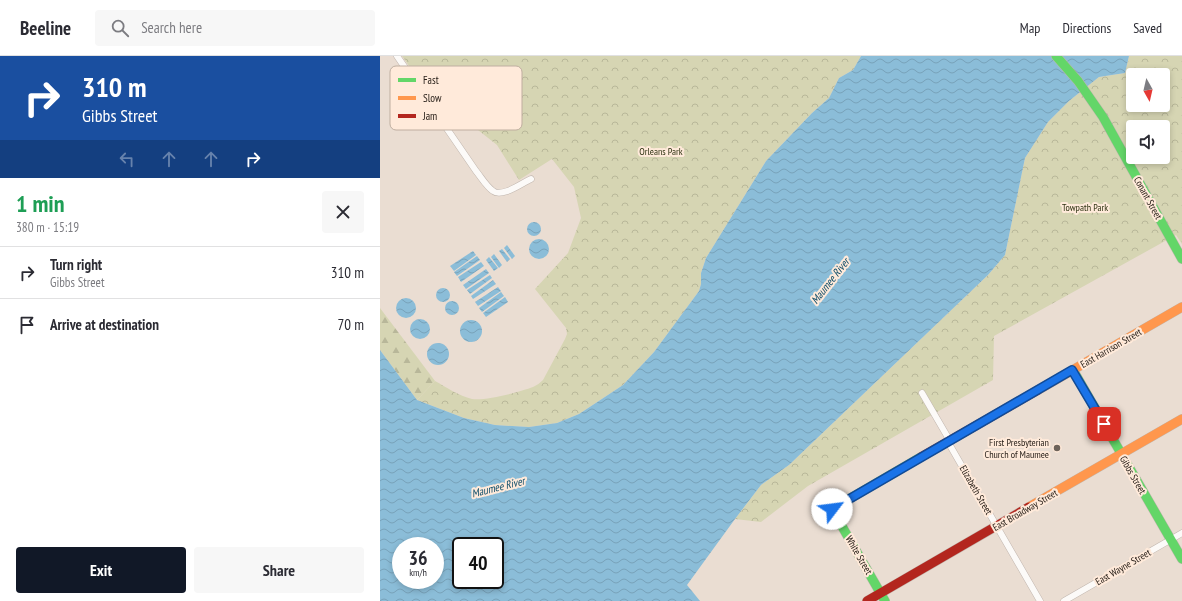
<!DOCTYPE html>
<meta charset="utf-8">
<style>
:root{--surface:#fff;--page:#f7f7f7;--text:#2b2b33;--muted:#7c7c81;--line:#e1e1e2;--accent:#111827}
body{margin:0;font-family:"PT Sans Narrow",sans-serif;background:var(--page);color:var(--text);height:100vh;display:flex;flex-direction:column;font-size:15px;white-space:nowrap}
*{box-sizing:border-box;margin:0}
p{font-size:13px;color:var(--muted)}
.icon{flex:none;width:22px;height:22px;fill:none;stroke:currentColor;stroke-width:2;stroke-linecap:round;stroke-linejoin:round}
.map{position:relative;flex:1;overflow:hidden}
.drawer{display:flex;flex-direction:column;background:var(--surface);width:380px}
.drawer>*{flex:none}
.guide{background:#1a4fa0;color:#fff;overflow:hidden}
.needle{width:26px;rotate:172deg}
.tools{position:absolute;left:746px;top:12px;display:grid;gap:8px}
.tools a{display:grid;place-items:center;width:44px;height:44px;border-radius:4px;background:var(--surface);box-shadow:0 2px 6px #0003;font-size:20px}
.speed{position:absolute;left:12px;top:481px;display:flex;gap:8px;font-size:20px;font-weight:700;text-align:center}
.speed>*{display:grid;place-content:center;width:52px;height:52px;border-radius:50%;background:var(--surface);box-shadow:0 2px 6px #0003;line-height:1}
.speed small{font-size:10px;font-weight:400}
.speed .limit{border:2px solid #111;border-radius:6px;background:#fff;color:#111}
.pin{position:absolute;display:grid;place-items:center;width:34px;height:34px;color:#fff;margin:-17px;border-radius:8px;box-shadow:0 2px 6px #0006}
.me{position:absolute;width:44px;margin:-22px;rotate:60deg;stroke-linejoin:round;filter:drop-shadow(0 0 3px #0008)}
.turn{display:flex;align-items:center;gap:14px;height:84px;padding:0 16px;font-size:18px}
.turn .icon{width:52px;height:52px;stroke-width:2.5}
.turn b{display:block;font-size:28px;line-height:34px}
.lanes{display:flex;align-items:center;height:38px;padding:0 16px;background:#0003;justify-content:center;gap:20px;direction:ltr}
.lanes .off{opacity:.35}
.round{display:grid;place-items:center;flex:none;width:42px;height:42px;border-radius:4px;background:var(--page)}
.overview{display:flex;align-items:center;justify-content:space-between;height:68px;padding:0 16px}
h1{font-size:24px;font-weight:600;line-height:30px;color:#1e9e55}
.button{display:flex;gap:8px;margin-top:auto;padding:8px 16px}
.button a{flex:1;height:46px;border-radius:4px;background:var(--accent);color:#fff;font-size:16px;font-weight:600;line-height:46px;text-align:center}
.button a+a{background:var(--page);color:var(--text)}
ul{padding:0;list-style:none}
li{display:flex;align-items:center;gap:12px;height:52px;padding:0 16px;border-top:1px solid var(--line)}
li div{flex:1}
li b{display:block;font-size:15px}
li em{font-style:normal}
header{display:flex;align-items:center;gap:24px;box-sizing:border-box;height:56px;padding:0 20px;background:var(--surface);border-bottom:1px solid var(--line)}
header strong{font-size:19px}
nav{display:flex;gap:22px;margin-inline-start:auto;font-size:14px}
.search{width:280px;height:36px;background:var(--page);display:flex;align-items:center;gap:10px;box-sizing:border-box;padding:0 14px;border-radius:4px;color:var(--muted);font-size:15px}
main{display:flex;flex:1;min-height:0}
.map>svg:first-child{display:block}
</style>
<header>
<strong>Beeline</strong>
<div class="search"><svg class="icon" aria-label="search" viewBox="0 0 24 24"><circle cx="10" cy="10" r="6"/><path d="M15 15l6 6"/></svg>Search here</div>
<nav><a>Map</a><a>Directions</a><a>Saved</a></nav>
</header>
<main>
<section class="drawer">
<div class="guide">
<div class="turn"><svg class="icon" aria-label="right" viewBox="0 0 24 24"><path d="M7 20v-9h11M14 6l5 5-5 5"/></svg><div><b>310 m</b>Gibbs Street</div></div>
<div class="lanes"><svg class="icon off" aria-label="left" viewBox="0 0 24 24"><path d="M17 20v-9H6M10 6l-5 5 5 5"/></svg><svg class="icon off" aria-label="ahead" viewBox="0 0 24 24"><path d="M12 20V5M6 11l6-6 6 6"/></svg><svg class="icon off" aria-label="ahead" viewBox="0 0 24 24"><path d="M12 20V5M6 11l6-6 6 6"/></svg><svg class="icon" aria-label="right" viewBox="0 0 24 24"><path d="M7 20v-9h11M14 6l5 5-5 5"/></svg></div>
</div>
<div class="overview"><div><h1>1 min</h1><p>380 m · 15:19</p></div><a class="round"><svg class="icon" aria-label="close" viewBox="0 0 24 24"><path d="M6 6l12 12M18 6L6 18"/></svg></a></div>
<ul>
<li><svg class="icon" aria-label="right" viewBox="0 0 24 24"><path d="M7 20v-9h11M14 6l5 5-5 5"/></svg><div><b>Turn right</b><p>Gibbs Street</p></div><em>310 m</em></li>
<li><svg class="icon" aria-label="arrive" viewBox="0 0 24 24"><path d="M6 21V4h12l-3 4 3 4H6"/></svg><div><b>Arrive at destination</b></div><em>70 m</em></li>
</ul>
<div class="button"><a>Exit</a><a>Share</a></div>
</section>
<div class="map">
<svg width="802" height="545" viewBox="0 0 802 545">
<defs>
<pattern id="forest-firs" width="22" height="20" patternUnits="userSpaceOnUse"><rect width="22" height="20" fill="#d6d5b3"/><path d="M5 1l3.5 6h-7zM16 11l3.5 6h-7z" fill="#b8b799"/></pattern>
<pattern id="park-crowns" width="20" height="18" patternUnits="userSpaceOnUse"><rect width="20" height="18" fill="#d6d5b3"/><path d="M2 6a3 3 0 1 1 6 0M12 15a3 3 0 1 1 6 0" fill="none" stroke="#b8b799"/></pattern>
<pattern id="water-waves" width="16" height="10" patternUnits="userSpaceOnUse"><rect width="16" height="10" fill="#8bbdd8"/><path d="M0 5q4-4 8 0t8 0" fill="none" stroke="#78a2b9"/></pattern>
</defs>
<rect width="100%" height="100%" fill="#eaddd2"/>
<polygon fill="url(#forest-firs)" points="0,252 55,325 37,344 0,294"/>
<g fill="url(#park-crowns)" fill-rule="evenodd">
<path d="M22,0H481L473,14L459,22L449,42L432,57L386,105L326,202L321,217V228L319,235L274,296L243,329L199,358L177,367L149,371L115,369L84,362L37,344L55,325C66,331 79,340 92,343C105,345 140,336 153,331C157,329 160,327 163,324L185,283L187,278L186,272L155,233L188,197L201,162L194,131L172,103L139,124L117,89L84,63L72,71Z"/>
<path d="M749,0H802V188L796,179L614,280L613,324L428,430L381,466L355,463L381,429L409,409L608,219L625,199L645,102L668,66L689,45L719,21L745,17ZM753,19H783V49H753ZM753,71H783V101H753Z"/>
</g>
<g fill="url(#water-waves)" fill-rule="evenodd">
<path d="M481,0H749L745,17L719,21L689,45L668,66L645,102L625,199L608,219L409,409L381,429L355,463L307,529L320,545H0V294L37,344L84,362L115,369L149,371L177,367L199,358L243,329L274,296L319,235L321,228V217L326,202L386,105L432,57L449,42L459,22L473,14ZM21,490H55V524H21ZM81,490H115V524H81Z"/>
<circle cx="154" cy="173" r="7"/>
<circle cx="159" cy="193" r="10"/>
<polygon points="127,189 135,200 132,203 124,192"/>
<polygon points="122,193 130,203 127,206 119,195"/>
<polygon points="93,195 96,199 74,215 70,210"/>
<polygon points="114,198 122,209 119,212 111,201"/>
<polygon points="97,200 100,204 77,220 74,216"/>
<polygon points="109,201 118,212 114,215 106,204"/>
<polygon points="101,206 104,210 81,226 78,221"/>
<polygon points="106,213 109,217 86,233 83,229"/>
<polygon points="110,219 112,222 90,238 87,234"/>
<polygon points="113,224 116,228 93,243 91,240"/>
<polygon points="118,231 121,235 98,250 95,246"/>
<circle cx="63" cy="239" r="7"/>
<polygon points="121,236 124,240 102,256 99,252"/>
<polygon points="125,241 128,246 106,261 103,257"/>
<circle cx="26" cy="252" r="10"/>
<circle cx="72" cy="252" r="7"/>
<circle cx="40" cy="273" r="10"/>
<circle cx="91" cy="275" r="11"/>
<circle cx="58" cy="298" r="11"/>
</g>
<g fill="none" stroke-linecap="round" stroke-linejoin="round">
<defs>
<g id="street">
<path d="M17,0L96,115C101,121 106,130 113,135C122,142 142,127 151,123"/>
<polyline points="542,337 570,385"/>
<polyline points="568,386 660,545"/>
<polyline points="684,545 802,477"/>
</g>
<g id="fast">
<polyline points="676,0 698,25 723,61 802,203"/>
<polyline points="693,314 802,503"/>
<polyline points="505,545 452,453 541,401"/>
</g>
<g id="slow">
<polyline points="658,334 802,251"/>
<polyline points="649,451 802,363"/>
</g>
<g id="jam">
<polyline points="541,401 658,334"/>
<polyline points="487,545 649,451"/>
</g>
</defs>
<use href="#street" stroke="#c1b6ae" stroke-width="7"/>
<use href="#fast" stroke="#c1b6ae" stroke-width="10"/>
<use href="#slow" stroke="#c1b6ae" stroke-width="10"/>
<use href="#jam" stroke="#c1b6ae" stroke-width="10"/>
<use href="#street" stroke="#fcfaf8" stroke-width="6"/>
<use href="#fast" stroke="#63d668" stroke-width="9"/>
<use href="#slow" stroke="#ff974d" stroke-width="9"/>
<use href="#jam" stroke="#b3261e" stroke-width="9"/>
</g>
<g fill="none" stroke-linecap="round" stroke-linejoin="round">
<defs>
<polyline id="route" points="452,453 692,314 724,368"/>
</defs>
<use href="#route" stroke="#114b97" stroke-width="10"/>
<use href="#route" stroke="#1a73e8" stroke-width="7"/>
</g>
<circle fill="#6d635a" stroke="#ffeada" stroke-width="1.5" cx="677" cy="392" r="4"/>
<g text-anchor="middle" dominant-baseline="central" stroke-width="4" stroke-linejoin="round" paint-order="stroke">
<g font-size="10" fill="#2e3212" stroke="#ffeada">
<text x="281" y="95">Orleans Park</text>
<text x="705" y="151">Towpath Park</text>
</g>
<g font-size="10" fill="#2a211a" stroke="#ffeada">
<text transform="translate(768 142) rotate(61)">Conant Street</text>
<text transform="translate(731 292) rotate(-30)">East Harrison Street</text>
<text transform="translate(753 419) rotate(60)">Gibbs Street</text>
<text transform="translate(596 434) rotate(60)">Elizabeth Street</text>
<text transform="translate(645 454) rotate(-30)">East Broadway Street</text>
<text transform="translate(479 499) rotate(60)">White Street</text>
<text transform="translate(743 511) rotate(-30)">East Wayne Street</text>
</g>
<g font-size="10" fill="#2a211a" stroke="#ffeada" text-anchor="end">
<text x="669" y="386">First Presbyterian<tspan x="669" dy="12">Church of Maumee</tspan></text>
</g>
<g font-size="11" font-style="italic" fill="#0c4b68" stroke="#ffeada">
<text transform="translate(450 225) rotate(-52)">Maumee River</text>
<text transform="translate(118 431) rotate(-14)">Maumee River</text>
</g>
</g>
<rect x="10" y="10" width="132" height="64" rx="6" fill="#ffeada" stroke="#bfaea0" stroke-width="1"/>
<rect x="18" y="22" width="18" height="4" fill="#63d668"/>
<rect x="18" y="40" width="18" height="4" fill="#ff974d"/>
<rect x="18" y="58" width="18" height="4" fill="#b3261e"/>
<g font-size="11" fill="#2a211a">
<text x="43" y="28">Fast</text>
<text x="43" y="46">Slow</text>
<text x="43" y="64">Jam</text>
</g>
</svg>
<div class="tools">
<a><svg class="needle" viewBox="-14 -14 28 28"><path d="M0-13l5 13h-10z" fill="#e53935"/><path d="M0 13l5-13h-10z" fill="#7c7c81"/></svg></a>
<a><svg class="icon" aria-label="sound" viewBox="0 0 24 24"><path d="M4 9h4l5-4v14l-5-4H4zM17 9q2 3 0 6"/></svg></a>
</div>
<div class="speed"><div>36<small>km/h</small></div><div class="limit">40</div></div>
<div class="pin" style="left:724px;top:368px;background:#d93025"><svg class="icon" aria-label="arrive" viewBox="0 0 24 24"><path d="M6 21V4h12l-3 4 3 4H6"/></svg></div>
<svg class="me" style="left:452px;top:453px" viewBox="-20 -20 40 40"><circle r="19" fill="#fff"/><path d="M0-13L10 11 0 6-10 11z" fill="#1a73e8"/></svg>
</div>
</main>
